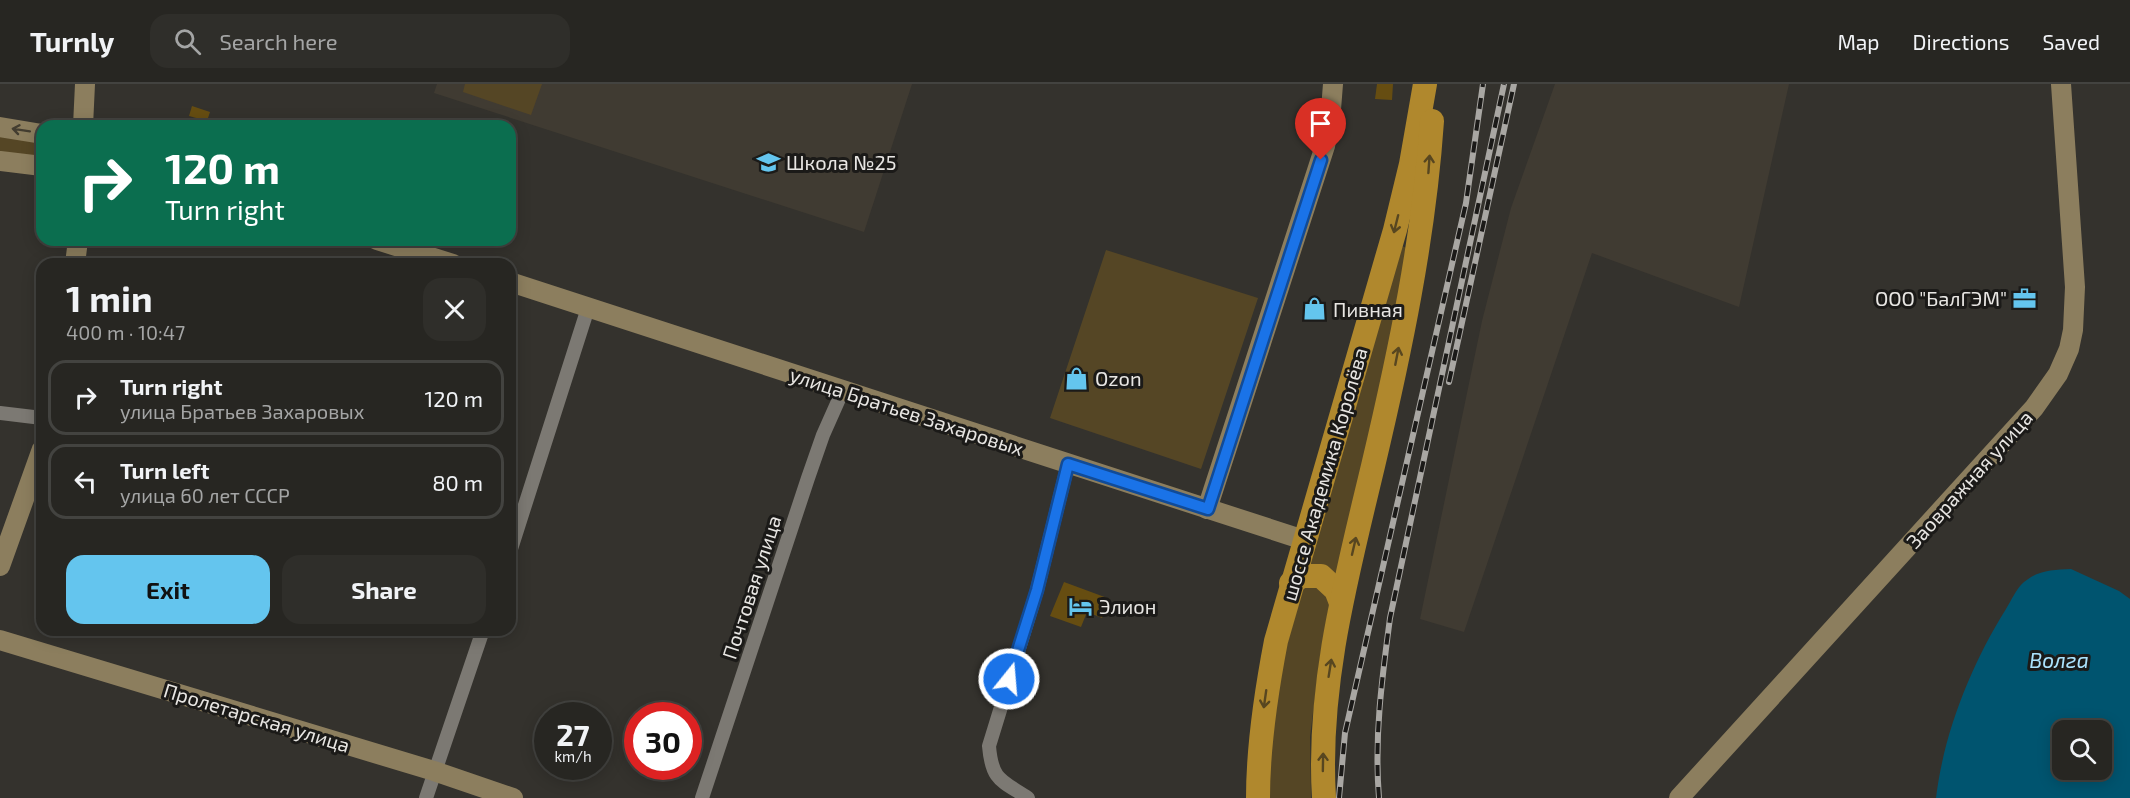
<!DOCTYPE html>
<meta charset="utf-8">
<style>
:root{--surface:#272622;--page:#2f2e2a;--text:#f1f3f6;--muted:#a4a5a5;--line:#434340;--accent:#64c5ee}
body{margin:0;font-family:"Exo 2",sans-serif;background:var(--page);color:var(--text);height:100vh;display:flex;flex-direction:column;font-size:22px;white-space:nowrap}
*{box-sizing:border-box;margin:0}
p{font-size:20px;color:var(--muted)}
.icon{flex:none;width:33px;height:33px;fill:none;stroke:currentColor;stroke-width:2;stroke-linecap:round;stroke-linejoin:round}
.map{position:relative;flex:1;overflow:hidden}
.sheet{position:absolute;left:36px;top:174px;width:480px;height:378px;display:flex;flex-direction:column;background:var(--surface);border-radius:18px;box-shadow:0 3px 15px #0003,0 0 0 2px var(--line)}
.sheet>*{flex:none}
.banner{position:absolute;left:36px;top:36px;width:480px;height:126px;border-radius:18px;box-shadow:0 3px 15px #0003,0 0 0 2px var(--line);background:#0b6e4f;color:#fff;overflow:hidden}
.controls{position:absolute;left:2052px;top:636px;display:grid;gap:12px}
.controls a{display:grid;place-items:center;width:60px;height:60px;border-radius:12px;background:var(--surface);box-shadow:0 3px 15px #0003,0 0 0 2px var(--line);font-size:30px}
.speed{position:absolute;left:534px;top:618px;display:flex;gap:12px;font-size:30px;font-weight:700;text-align:center}
.speed>*{display:grid;place-content:center;width:78px;height:78px;border-radius:50%;background:var(--surface);box-shadow:0 3px 15px #0003,0 0 0 2px var(--line);line-height:1}
.speed small{font-size:15px;font-weight:400}
.speed .limit{border:9px solid #d22;background:#fff;color:#111}
.pin{position:absolute;display:grid;place-items:center;width:51px;height:51px;color:#fff;margin:-62px -26px;border-radius:50% 50% 50% 0;rotate:-45deg;box-shadow:0 0 6px #0007}
.pin .icon{rotate:45deg}
.me{position:absolute;width:66px;margin:-33px;rotate:17deg;stroke-linejoin:round;filter:drop-shadow(0 0 4px #0008)}
.turn{display:flex;align-items:center;gap:21px;height:126px;padding:0 30px;font-size:27px}
.turn .icon{width:78px;height:78px;stroke-width:2.5}
.turn b{display:block;font-size:42px;line-height:51px}
.round{display:grid;place-items:center;flex:none;width:63px;height:63px;border-radius:18px;background:var(--page)}
.head{display:flex;align-items:center;justify-content:space-between;height:102px;padding:0 30px}
h1{font-size:36px;font-weight:700;line-height:45px}
.button{display:flex;gap:12px;margin-top:auto;padding:12px 30px}
.button a{flex:1;height:69px;border-radius:18px;background:var(--accent);color:#111;font-size:24px;font-weight:700;line-height:69px;text-align:center}
.button a+a{background:var(--page);color:var(--text)}
ul{padding:0;list-style:none}
li{display:flex;align-items:center;gap:18px;height:75px;margin:0 12px 9px;padding:0 18px;border:3px solid var(--line);border-radius:18px}
li div{flex:1}
li b{display:block;font-size:22px}
li em{font-style:normal}
header{display:flex;align-items:center;gap:36px;box-sizing:border-box;height:84px;padding:0 30px;background:var(--surface);border-bottom:2px solid var(--line)}
header strong{font-size:28px}
nav{display:flex;gap:33px;margin-inline-start:auto;font-size:21px}
.search{width:420px;height:54px;background:var(--page);display:flex;align-items:center;gap:15px;box-sizing:border-box;padding:0 21px;border-radius:18px;color:var(--muted);font-size:22px}
.map>svg:first-child{display:block}
</style>
<header>
<strong>Turnly</strong>
<div class="search"><svg class="icon" aria-label="search" viewBox="0 0 24 24"><circle cx="10" cy="10" r="6"/><path d="M15 15l6 6"/></svg>Search here</div>
<nav><a>Map</a><a>Directions</a><a>Saved</a></nav>
</header>
<div class="map">
<svg width="2130" height="714" viewBox="0 0 2130 714">
<rect width="100%" height="100%" fill="#34322d"/>
<g fill="#403b32">
<polygon points="437,0 912,0 864,148 434,9"/>
<polygon points="1555,0 1789,0 1739,223 1592,169 1464,548 1420,535 1482,237 1511,124"/>
</g>
<g fill="#554625">
<polygon points="465,0 542,0 531,31 463,8"/>
<polygon points="0,48 42,54 42,76 0,70"/>
<polygon points="1399,161 1412,166 1341,502 1305,478"/>
<polygon points="1106,166 1258,214 1201,385 1050,334"/>
<polygon points="1305,499 1320,500 1330,515 1319,580 1310,653 1311,714 1265,714 1277,593"/>
</g>
<path fill="#00546f" fill-rule="evenodd" d="M2071,485L2119,507L2130,515V714H1936C1944,648 1971,581 2006,525C2011,517 2016,505 2024,498C2038,486 2053,486 2071,485ZM2062,646H2102V686H2062Z"/>
<g fill="#664d11">
<polygon points="1377,0 1393,0 1392,16 1375,15"/>
<polygon points="192,22 210,28 207,37 189,32"/>
<polygon points="1064,498 1110,515 1102,534 1087,528 1081,543 1050,532"/>
</g>
<g fill="none" stroke-linecap="round" stroke-linejoin="round">
<g stroke="#7c7973" stroke-width="14">
<polyline points="0,329 42,334"/>
<polyline points="510,468 588,224"/>
<polyline points="426,714 483,546"/>
<polyline points="702,714 808,394 823,351 843,306"/>
<path d="M1028,714C1001,696 992,697 989,662L1037,506L1068,380"/>
</g>
<g stroke="#8c7e5e" stroke-width="20">
<polyline points="83,42 85,0"/>
<polyline points="0,43 42,50"/>
<polyline points="0,77 42,82"/>
<polyline points="377,156 453,180"/>
<polyline points="75,180 78,156"/>
<polyline points="510,198 1304,456"/>
<polyline points="1207,425 1325,62 1330,38 1333,0"/>
<polyline points="0,482 42,365"/>
<polyline points="0,556 434,687 513,714"/>
<polyline points="1679,714 2034,324 2058,290 2069,265 2073,246 2075,203 2061,0"/>
</g>
<g stroke="#b0882d" stroke-width="24">
<polyline points="1291,499 1302,492 1321,492 1336,506 1341,519"/>
<path d="M1258,714C1258,661 1266,609 1276,557L1395,146L1411,80L1425,0"/>
<path d="M1324,714C1317,601 1347,491 1373,382C1400,268 1424,154 1432,37"/>
</g>
<defs>
<g id="rail">
<polyline points="1449,298 1514,0"/>
<polyline points="1339,714 1345,649 1466,119 1483,0"/>
<path d="M1379,714C1374,653 1382,594 1390,534L1504,0"/>
</g>
</defs>
<use href="#rail" stroke="#a9a7a3" stroke-width="6"/>
<use href="#rail" stroke="#1b1a18" stroke-width="4" stroke-dasharray="11" stroke-linecap="butt"/>
</g>
<defs><path id="oneway-shaft" d="M-6 0H5M1.5-3L5.5 0L1.5 3" fill="none" stroke-width="1.6" stroke-linecap="round" stroke-linejoin="round" transform="scale(1.5)"/></defs>
<use stroke="#433d30" href="#oneway-shaft" transform="translate(21 46) rotate(-171)"/>
<g stroke="#574620">
<use href="#oneway-shaft" transform="translate(1429 80) rotate(-86)"/>
<use href="#oneway-shaft" transform="translate(1396 140) rotate(104)"/>
<use href="#oneway-shaft" transform="translate(1397 272) rotate(-79)"/>
<use href="#oneway-shaft" transform="translate(1354 462) rotate(-77)"/>
<use href="#oneway-shaft" transform="translate(1330 584) rotate(-81)"/>
<use href="#oneway-shaft" transform="translate(1265 615) rotate(98)"/>
<use href="#oneway-shaft" transform="translate(1323 678) rotate(-89)"/>
</g>
<g fill="none" stroke-linecap="round" stroke-linejoin="round">
<defs>
<polyline id="route" points="1009,595 1037,506 1068,380 1208,425 1321,76"/>
</defs>
<use href="#route" stroke="#114b97" stroke-width="15"/>
<use href="#route" stroke="#1a73e8" stroke-width="10"/>
</g>
<defs>
<symbol id="school-bare" viewBox="-9 -9 18 18"><path d="M0-5L7-2L0 1L-7-2ZM-4 1L0 2.5L4 1V4Q0 6-4 4Z" fill="#64c5ee" stroke="#1b1a18" stroke-width="2.5" paint-order="stroke"/></symbol>
<symbol id="office-bare" viewBox="-9 -9 18 18"><path d="M-6-3h4V-5.5h4V-3h4V5H-6ZM-1-4.5V-3h2v-1.5ZM-6 0V1H6V0Z" fill="#64c5ee" stroke="#1b1a18" stroke-width="2.5" paint-order="stroke"/></symbol>
<symbol id="shop-bare" viewBox="-9 -9 18 18"><path d="M-5-2.5h2.3a2.7 3.5 0 0 1 5.4 0H5L5.5 6h-11ZM-1.5-2.5h3a1.5 2.3 0 0 0-3 0Z" fill="#64c5ee" stroke="#1b1a18" stroke-width="2.5" paint-order="stroke"/></symbol>
<symbol id="hotel-bare" viewBox="-9 -9 18 18"><path d="M-6-4.5h1.5V1H6V5H4.5V3h-9V5H-6ZM-4 0a1.8 1.8 0 1 1 3.6 0ZM.5 0V-2.5h3Q6-2.5 6 0Z" fill="#64c5ee" stroke="#1b1a18" stroke-width="2.5" paint-order="stroke"/></symbol>
</defs>
<g fill-rule="evenodd">
<use href="#school-bare" x="752" y="62" width="33" height="33"/>
<use href="#office-bare" x="2008" y="198" width="33" height="33"/>
<use href="#shop-bare" x="1298" y="208" width="33" height="33"/>
<use href="#shop-bare" x="1060" y="278" width="33" height="33"/>
<use href="#hotel-bare" x="1064" y="506" width="33" height="33"/>
</g>
<g text-anchor="middle" dominant-baseline="central" stroke-width="6" stroke-linejoin="round" paint-order="stroke">
<g font-size="20" fill="#e8e6e3" stroke="#1b1a18" text-anchor="start">
<text x="786" y="78">Школа №25</text>
<text x="2007" y="214" text-anchor="end">ООО "БалГЭМ"</text>
<text x="1333" y="225">Пивная</text>
<text x="1095" y="294">Ozon</text>
<text x="1099" y="522">Элион</text>
</g>
<g font-size="20" fill="#e8e6e3" stroke="#1b1a18">
<text transform="translate(907 327) rotate(18)">улица Братьев Захаровых</text>
<text transform="translate(1324 390) rotate(-74)">шоссе Академика Королёва</text>
<text transform="translate(1969 395) rotate(-48)">Заовражная улица</text>
<text transform="translate(751 503) rotate(-72)">Почтовая улица</text>
<text transform="translate(257 633) rotate(17)">Пролетарская улица</text>
</g>
<g font-size="21" font-style="italic" fill="#abe3fd" stroke="#1b1a18">
<text x="2059" y="575">Волга</text>
</g>
</g>
</svg>
<div class="controls">
<a><svg class="icon" aria-label="search" viewBox="0 0 24 24"><circle cx="10" cy="10" r="6"/><path d="M15 15l6 6"/></svg></a>
</div>
<div class="speed"><div>27<small>km/h</small></div><div class="limit">30</div></div>
<div class="pin" style="left:1321px;top:76px;background:#d93025"><svg class="icon" aria-label="arrive" viewBox="0 0 24 24"><path d="M6 21V4h12l-3 4 3 4H6"/></svg></div>
<svg class="me" style="left:1009px;top:595px" viewBox="-20 -20 40 40"><circle r="17" fill="#1a73e8" stroke="#fff" stroke-width="3"/><path d="M0-11L8 9 0 5-8 9z" fill="#fff"/></svg>
<div class="banner">
<div class="turn"><svg class="icon" aria-label="right" viewBox="0 0 24 24"><path d="M7 20v-9h11M14 6l5 5-5 5"/></svg><div><b>120 m</b>Turn right</div></div>
</div>
<section class="sheet">
<div class="head"><div><h1>1 min</h1><p>400 m · 10:47</p></div><a class="round"><svg class="icon" aria-label="close" viewBox="0 0 24 24"><path d="M6 6l12 12M18 6L6 18"/></svg></a></div>
<ul>
<li><svg class="icon" aria-label="right" viewBox="0 0 24 24"><path d="M7 20v-9h11M14 6l5 5-5 5"/></svg><div><b>Turn right</b><p>улица Братьев Захаровых</p></div><em>120 m</em></li>
<li><svg class="icon" aria-label="left" viewBox="0 0 24 24"><path d="M17 20v-9H6M10 6l-5 5 5 5"/></svg><div><b>Turn left</b><p>улица 60 лет СССР</p></div><em>80 m</em></li>
</ul>
<div class="button"><a>Exit</a><a>Share</a></div>
</section>
</div>
